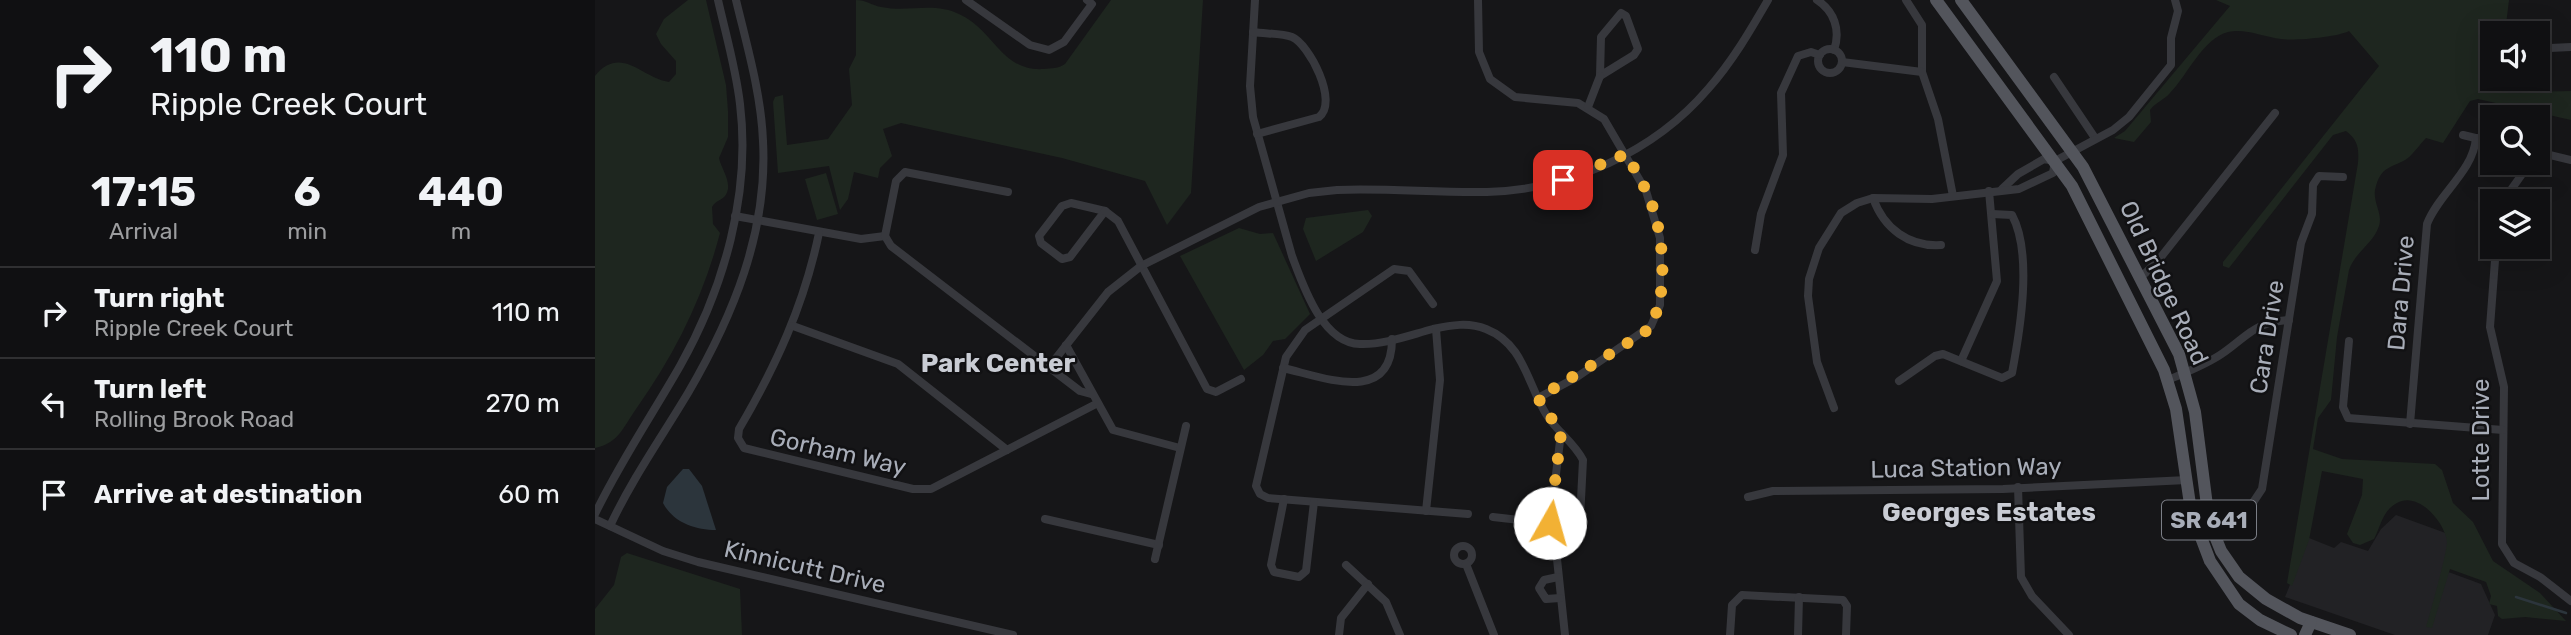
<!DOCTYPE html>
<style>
:root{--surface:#101012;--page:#1e1e20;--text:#f1f3f6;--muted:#9c9d9f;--line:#303032}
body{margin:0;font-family:Rubik,sans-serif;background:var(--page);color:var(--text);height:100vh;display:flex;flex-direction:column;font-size:26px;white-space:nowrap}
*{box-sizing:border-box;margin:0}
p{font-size:23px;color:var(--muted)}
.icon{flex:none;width:38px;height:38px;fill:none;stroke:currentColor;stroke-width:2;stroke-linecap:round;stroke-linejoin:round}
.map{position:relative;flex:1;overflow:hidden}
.panel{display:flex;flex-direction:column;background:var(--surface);width:595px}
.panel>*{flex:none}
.hud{background:#101012;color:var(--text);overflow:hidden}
.tools{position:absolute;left:1885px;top:21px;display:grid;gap:14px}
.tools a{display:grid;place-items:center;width:70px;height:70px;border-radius:0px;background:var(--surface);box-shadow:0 7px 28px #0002,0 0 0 2px var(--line);font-size:35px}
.pin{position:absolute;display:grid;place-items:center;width:60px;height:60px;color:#fff;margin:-30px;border-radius:14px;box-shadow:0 4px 10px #0006}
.me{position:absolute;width:77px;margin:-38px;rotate:7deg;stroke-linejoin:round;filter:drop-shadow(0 0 5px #0008)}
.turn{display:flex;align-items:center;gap:24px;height:147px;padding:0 35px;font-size:32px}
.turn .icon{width:91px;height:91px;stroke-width:2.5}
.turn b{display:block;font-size:49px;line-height:60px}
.eta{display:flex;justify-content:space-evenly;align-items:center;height:119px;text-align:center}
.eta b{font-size:42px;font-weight:700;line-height:49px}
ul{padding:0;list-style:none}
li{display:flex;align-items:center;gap:21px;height:91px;padding:0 35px;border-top:2px solid var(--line)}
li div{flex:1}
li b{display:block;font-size:26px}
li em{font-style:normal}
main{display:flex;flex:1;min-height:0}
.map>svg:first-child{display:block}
</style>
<main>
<section class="panel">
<div class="hud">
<div class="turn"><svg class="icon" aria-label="right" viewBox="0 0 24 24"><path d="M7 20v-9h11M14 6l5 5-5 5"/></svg><div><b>110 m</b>Ripple Creek Court</div></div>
</div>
<div class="eta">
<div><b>17:15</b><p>Arrival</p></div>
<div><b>6</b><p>min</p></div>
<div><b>440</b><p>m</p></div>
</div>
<ul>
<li><svg class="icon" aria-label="right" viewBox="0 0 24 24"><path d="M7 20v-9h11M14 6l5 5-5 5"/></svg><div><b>Turn right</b><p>Ripple Creek Court</p></div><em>110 m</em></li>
<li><svg class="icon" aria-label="left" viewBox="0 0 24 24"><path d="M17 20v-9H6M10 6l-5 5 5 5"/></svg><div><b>Turn left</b><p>Rolling Brook Road</p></div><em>270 m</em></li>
<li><svg class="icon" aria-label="arrive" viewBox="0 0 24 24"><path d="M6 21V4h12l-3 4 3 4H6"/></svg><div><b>Arrive at destination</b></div><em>60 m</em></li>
</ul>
</section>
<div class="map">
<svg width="1976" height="635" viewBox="0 0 1976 635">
<rect width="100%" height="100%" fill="#161618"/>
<polygon fill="#222225" points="1801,515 1856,535 1848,570 1886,584 1900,615 1893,635 1800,635 1690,597 1714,538 1739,548 1746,542 1773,551 1786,529"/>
<g fill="#1e261f">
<path d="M93,0H111L131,85L133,111V137L124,158C126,169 139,184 130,196C126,201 121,200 117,207L118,224L125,233C108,298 80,354 41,409C29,426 23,444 0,448V76C26,44 48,79 74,82L81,74V61L66,44L61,34L69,19Z"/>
<path d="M261,0C271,0 276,5 286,7C315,13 338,1 366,15C400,32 407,72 449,69C457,68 463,69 470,64L516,0H608L596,193L572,225L550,181L467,158L306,123L288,129L297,156L285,168L283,178L259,172L253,199L245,210L234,166L183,173L178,102L180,97L188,95L192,145L233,139L257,105L254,69L261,55Z"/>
<path d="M1621,0H1914L1910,33H1897V79H1934L1936,92L1976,91V120L1883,99L1875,101L1848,143L1831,138C1825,144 1819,153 1813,158C1797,169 1786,164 1780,190C1778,203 1788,214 1784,226C1778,244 1760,252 1754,270L1742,337L1736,400L1723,418L1718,449L1747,459L1840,464L1847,470L1858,503L1878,522L1898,561L1945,593L1971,621L1930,617L1907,619L1903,616L1902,606L1894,604L1896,596L1891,582L1855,569L1837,628L1831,627C1835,614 1852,553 1852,542C1850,522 1823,491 1802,503C1787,511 1786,526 1779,539L1765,545L1758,543L1752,534L1767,495L1768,479L1727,471L1714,540L1697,586L1692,583L1763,163C1764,148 1763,140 1751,131L1738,135L1634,268L1628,266V262L1784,66L1754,31C1743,37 1700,41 1686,39C1669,37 1650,28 1633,32C1608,38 1592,76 1575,93C1569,100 1561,102 1555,110L1556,122L1539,142L1519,138L1530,131L1635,6Z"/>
<polygon points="231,173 243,214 222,220 210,179"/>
<polygon points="773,210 777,216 768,232 721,261 708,229 711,218"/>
<polygon points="644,228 665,234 678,233 715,314 690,339 678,341 668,355 649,370 585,256"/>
<polygon points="32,553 145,589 147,635 0,635 0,609 19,585 26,557"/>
</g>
<path fill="#2c353c" d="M88,469H94L107,486L121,530C99,530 78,522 68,503L72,487Z"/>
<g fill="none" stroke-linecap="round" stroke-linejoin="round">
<polyline stroke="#2c353c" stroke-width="2.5" points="1921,597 1971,613"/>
<g stroke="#37383d" stroke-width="8">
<polyline points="371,0 435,45 454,50 469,42 497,4 492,0"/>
<path d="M660,0L655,86L658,117L697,256C708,285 727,343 765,344C789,345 815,335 838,329C856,325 874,322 891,329C929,344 932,383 951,414C961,431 979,442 988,460L985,519L979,526L898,517"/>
<polyline points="883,0 884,52 895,79 920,97 983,103 1009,119 1051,191 1065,238 1065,305 1056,326 982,377 943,398"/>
<path d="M1222,0C1239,11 1246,30 1239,50"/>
<polyline points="1311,0 1327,25 1327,72 1343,119 1358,196"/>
<polygon points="1026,13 1031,16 1043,49 1039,55 1005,76 1006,37"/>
<path d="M658,32C670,34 686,33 697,37C714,44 744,102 724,117L662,134"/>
<polyline points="1955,48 1976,47"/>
<circle cx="1235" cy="61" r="12"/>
<polyline points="1247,62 1327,72"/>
<polyline points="1459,77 1500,138"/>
<polyline points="993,107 1005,76"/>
<polyline points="1868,135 1897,142"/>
<polyline points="1942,152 1976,160"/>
<polyline points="1407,189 1423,174 1449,159 1460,161 1518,130 1534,117 1576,65 1576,38 1583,11 1580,0"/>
<path d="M1278,198C1289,229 1314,247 1346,245"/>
<polyline points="1908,201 1935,163"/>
<polygon points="476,203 510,211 475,257 467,259 446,243 444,236 467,206"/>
<polyline points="510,211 523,221 612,389 621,392 646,379"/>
<polyline points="140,216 266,239 290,236"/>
<path d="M224,233C209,305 181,366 144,429L143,438L149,448L318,489H336L501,404"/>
<polyline points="290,236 296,246 485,391 496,394"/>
<polyline points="290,236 301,181 310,172 413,192"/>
<polyline points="1901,247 1895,327 1909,387 1907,544 1919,563 1945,577 1976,601"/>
<polyline points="1160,250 1166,214 1188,155 1186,93 1203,56 1216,52 1225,55"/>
<polyline points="1545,278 1562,262 1680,113"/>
<polyline points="838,304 814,271 799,269 710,330 691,357 661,486 665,494 673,498 873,514"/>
<polyline points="198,326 303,364 412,450"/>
<polyline points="1754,341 1748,407 1753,418 1908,430"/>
<polyline points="471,345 518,430 585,448"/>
<polyline points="1366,361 1402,281 1394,191"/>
<path d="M454,367L513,292L546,266L664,207L714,193L742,190C792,188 842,193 892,192C975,190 1059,152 1113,89C1137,62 1155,31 1173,0"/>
<path d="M688,368C728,377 797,406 797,339"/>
<path d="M1573,380C1591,372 1611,365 1628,353C1655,334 1658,323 1694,320"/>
<path d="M1304,381L1340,356L1348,354L1407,378L1417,373C1425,331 1438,254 1417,215L1397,214"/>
<polyline points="1239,408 1222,362 1213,296 1214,279 1224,248 1246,213 1262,203 1278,198 1337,199 1424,189 1458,173 1460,161"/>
<path d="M1815,424L1832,224C1844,193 1878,172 1881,138"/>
<polyline points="1423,487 1426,577 1437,596 1474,635"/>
<polyline points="1153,497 1178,491 1408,489 1592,480"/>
<polyline points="689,499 676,565 679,572 704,577 711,571 719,502"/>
<polyline points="831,511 845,380 841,329"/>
<polyline points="1633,511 1657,504 1667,489 1706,243 1717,214 1718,185 1724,176 1748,177"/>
<path d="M0,514C25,462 57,415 85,366C129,288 156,194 145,104C141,69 131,35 123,0"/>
<polyline points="0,519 68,551 103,562 418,635"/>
<polyline points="450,519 564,545"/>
<polyline points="955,523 966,433"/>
<path d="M15,526C37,479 66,438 93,393C138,316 173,232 168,141C166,93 152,46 141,0"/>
<circle cx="868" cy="555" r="9"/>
<polyline points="560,559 591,426"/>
<polyline points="962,559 970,635"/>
<polyline points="871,564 899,635"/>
<polyline points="751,565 791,602 805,635"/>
<polyline points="963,577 949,580 944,588 951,599 965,598"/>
<polyline points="744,635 746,618 773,584"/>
<polyline points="1135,635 1137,605 1147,595 1248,600 1252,606 1251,635"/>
<polyline points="1203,635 1204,597"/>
</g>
<g stroke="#53555c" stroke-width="12">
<polyline points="1341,0 1477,186 1569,370 1581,409 1596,511 1615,561 1644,604 1665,620 1696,635"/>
<polyline points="1366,0 1488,167 1584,354 1600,412 1614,521 1626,551 1644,577 1671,599 1705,618 1755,635"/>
<polyline points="1710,635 1716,622"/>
</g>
</g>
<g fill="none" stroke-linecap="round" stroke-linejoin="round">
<path stroke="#f2b134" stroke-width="12" stroke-dasharray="0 21.6" d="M955,523L966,433L943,398L1049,333C1075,308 1069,240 1058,208C1052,189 1041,172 1031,154L968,180"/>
</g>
<g text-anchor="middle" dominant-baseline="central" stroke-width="5" stroke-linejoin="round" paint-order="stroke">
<rect fill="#111113" stroke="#7b7e86" stroke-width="2" x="1567" y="500.5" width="94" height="39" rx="5"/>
<g font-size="23" font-weight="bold" fill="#a8adb8">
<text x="1614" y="520">SR 641</text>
</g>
<g font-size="24" fill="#a8adb8" stroke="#111113">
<text transform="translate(1569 283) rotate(65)">Old Bridge Road</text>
<text transform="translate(1806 293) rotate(-85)">Dara Drive</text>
<text transform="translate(1672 337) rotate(-81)">Cara Drive</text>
<text transform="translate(1886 440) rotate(-90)">Lotte Drive</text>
<text transform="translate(243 452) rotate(13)">Gorham Way</text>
<text transform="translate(1371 468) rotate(-1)">Luca Station Way</text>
<text transform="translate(210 567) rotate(13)">Kinnicutt Drive</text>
</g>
<g font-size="26" font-weight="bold" fill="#c9ccd4" stroke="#111113">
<text x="403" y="363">Park Center</text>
<text x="1394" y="512">Georges Estates</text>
</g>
</g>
</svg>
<div class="tools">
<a><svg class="icon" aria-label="sound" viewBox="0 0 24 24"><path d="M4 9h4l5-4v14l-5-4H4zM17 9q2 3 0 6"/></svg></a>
<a><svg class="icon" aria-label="search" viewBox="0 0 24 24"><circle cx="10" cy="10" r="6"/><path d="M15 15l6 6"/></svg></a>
<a><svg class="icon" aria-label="layers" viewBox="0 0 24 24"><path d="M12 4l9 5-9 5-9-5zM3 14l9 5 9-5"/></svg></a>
</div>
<div class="pin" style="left:968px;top:180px;background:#d93025"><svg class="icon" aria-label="arrive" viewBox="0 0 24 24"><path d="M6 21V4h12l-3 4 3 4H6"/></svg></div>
<svg class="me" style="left:955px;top:523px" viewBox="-20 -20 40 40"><circle r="19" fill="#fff"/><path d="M0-13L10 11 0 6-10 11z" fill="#f2b134"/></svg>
</div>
</main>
